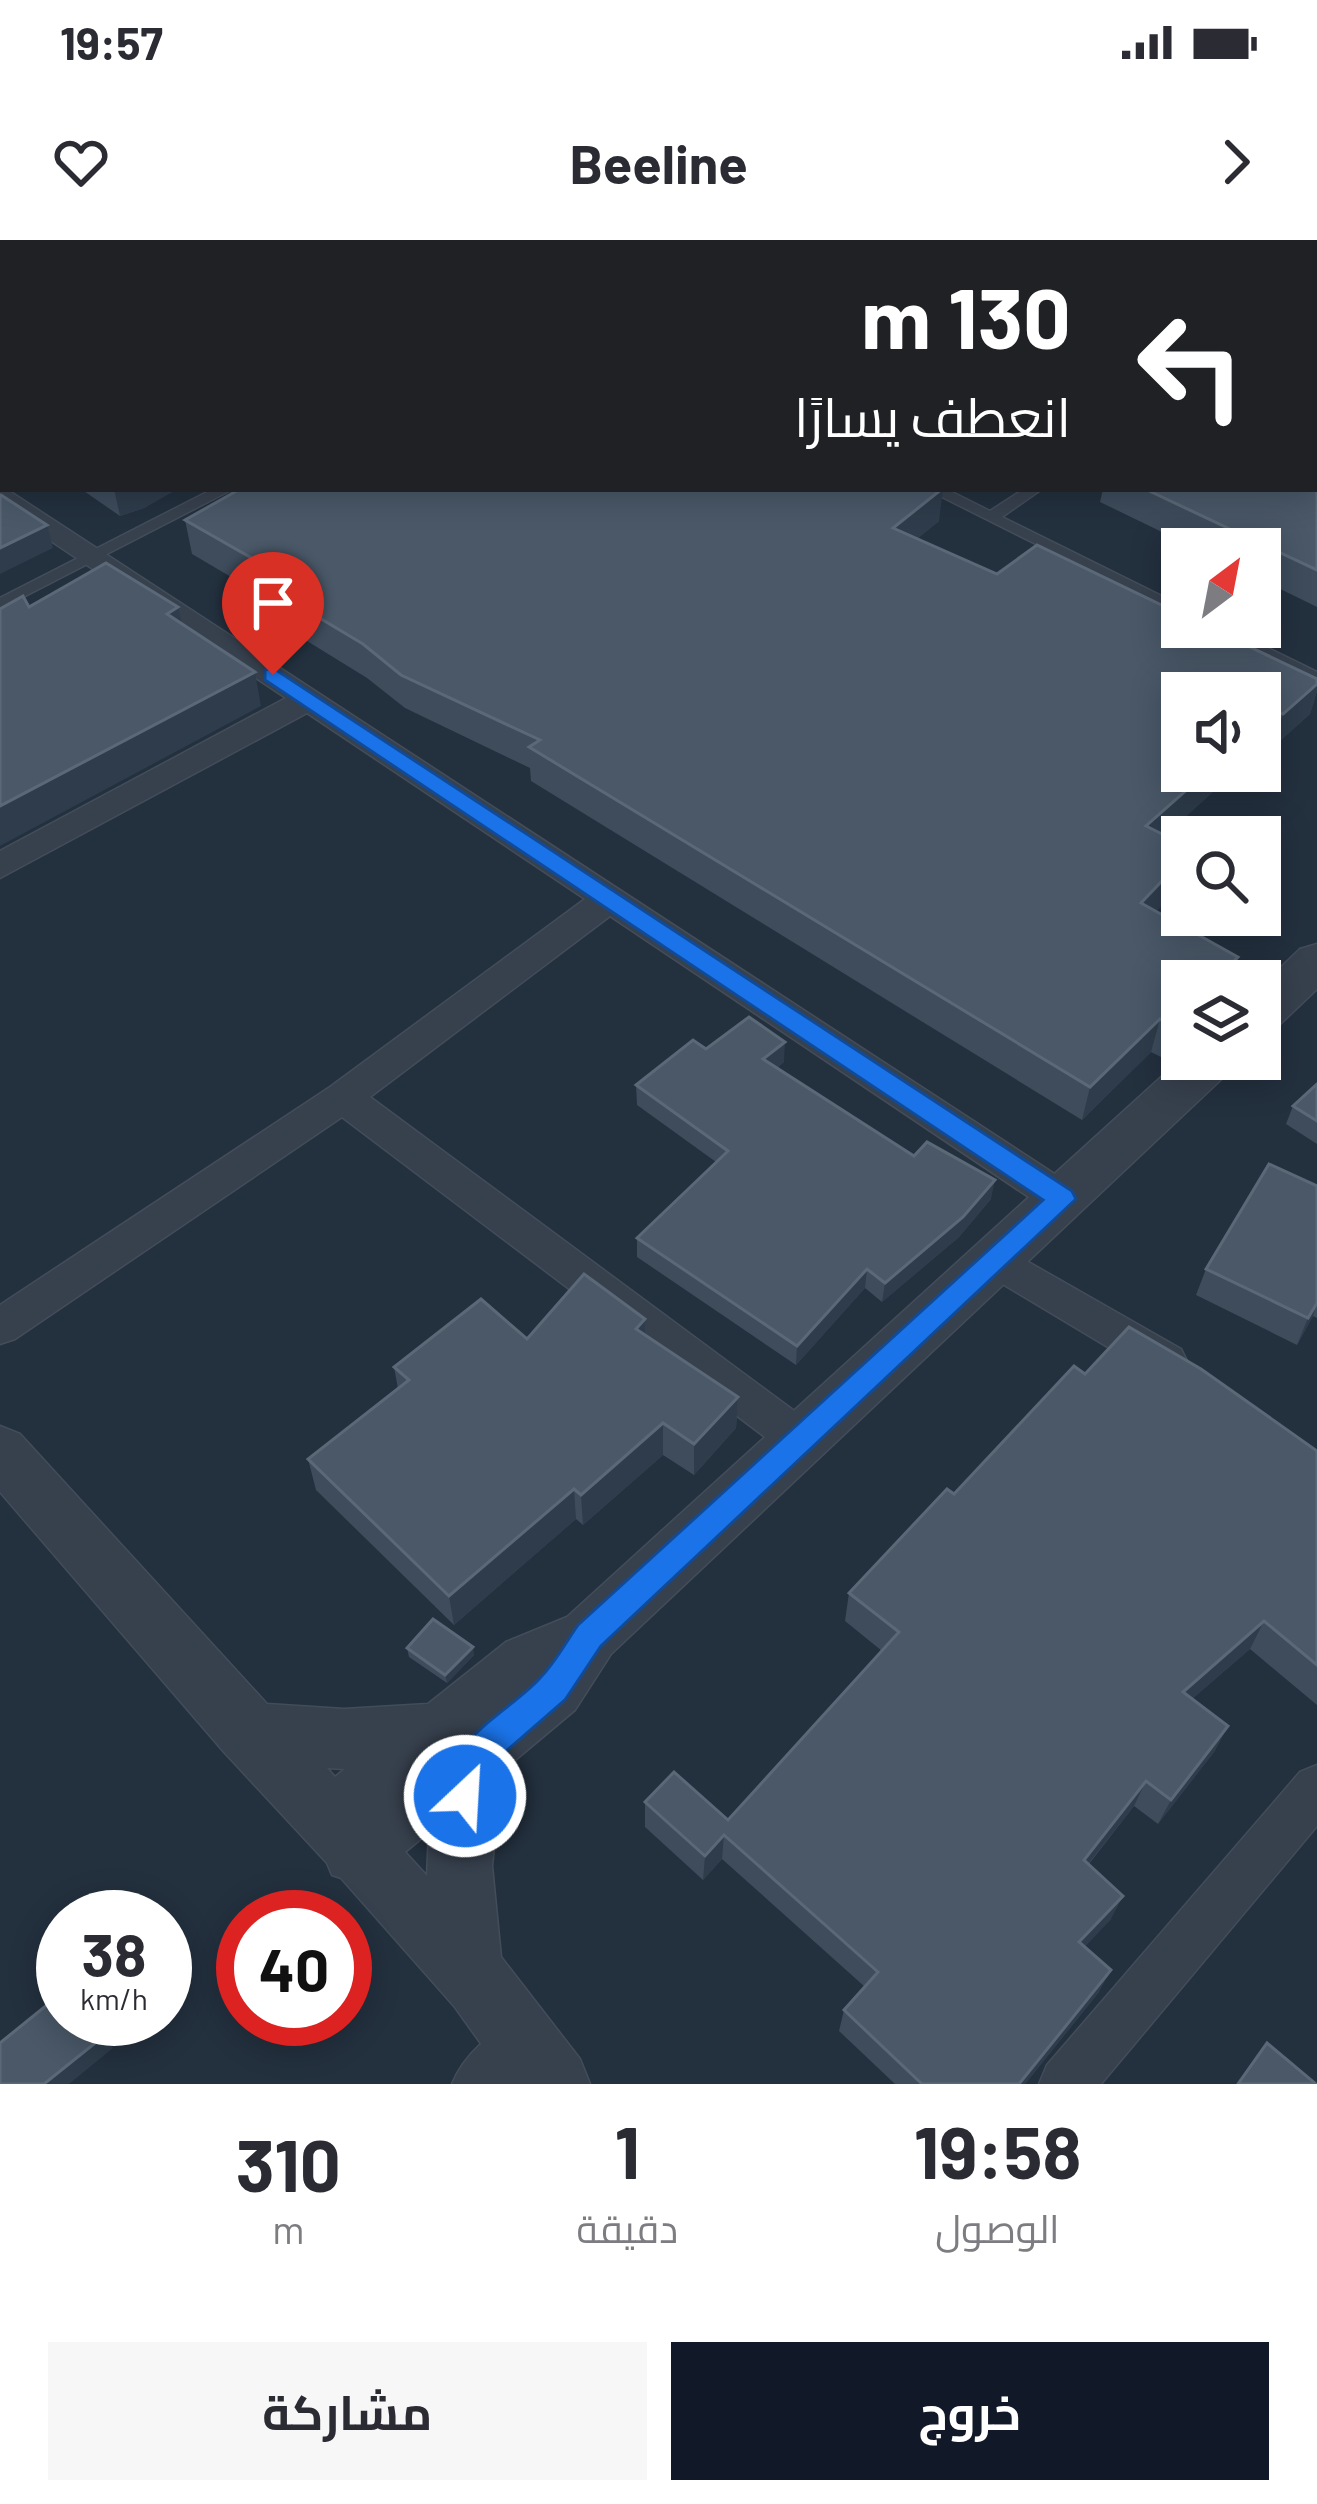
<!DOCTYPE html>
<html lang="ar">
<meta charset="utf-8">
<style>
:root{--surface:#fff;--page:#f7f7f7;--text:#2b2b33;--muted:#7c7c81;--accent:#111827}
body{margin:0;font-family:Barlow,Cairo,sans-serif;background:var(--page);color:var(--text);direction:rtl;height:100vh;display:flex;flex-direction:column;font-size:45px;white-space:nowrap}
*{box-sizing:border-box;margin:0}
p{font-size:39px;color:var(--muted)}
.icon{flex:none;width:66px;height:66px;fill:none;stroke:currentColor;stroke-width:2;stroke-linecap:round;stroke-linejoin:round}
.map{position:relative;height:1844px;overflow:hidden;direction:ltr}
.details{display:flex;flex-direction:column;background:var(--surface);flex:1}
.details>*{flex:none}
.banner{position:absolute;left:0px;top:0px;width:1317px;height:252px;box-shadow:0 6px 30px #0003;direction:rtl;background:#202124;color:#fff;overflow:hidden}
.needle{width:78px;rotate:32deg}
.tools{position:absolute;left:1161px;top:288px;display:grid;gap:24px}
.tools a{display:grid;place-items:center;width:120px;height:120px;border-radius:0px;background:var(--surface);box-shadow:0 6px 30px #0003;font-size:60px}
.speed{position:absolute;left:36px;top:1650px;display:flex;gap:24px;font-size:60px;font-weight:700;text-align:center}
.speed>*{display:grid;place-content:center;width:156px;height:156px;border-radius:50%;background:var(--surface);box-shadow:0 6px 30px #0003;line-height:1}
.speed small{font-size:30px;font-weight:400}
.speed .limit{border:18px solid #d22;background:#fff;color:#111}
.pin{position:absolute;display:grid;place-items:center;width:102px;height:102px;color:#fff;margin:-123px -51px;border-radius:50% 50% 50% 0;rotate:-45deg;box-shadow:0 0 12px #0007}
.pin .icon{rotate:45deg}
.me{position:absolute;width:132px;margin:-66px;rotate:25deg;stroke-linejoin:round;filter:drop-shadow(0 0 9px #0008)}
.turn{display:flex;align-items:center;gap:42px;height:252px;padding:0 48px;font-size:54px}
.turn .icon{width:156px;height:156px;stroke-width:2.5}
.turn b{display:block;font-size:84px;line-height:102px}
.eta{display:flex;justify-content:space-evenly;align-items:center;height:204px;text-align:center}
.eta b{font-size:72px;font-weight:700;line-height:84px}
.action{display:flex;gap:24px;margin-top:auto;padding:24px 48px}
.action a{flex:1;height:138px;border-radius:0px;background:var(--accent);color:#fff;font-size:48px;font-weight:700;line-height:138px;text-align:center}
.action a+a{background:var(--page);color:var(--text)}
.status{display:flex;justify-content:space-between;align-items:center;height:84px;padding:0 60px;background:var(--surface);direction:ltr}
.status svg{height:33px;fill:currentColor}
header{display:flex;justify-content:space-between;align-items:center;height:156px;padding:0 48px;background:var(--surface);font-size:54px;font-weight:700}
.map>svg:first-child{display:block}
</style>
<div class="status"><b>19:57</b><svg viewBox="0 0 49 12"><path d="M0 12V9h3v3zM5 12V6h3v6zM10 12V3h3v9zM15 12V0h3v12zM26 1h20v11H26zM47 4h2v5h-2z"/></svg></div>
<header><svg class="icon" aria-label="forward" viewBox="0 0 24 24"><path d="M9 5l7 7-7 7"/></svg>Beeline<svg class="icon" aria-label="heart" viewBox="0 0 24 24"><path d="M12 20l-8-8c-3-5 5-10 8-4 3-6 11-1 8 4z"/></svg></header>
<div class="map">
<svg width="1317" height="1844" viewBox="0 0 1317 1844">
<rect width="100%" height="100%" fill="#23303e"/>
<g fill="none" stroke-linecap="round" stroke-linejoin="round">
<defs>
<g id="service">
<polygon points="425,0 442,0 445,3 428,3"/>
<polygon points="1317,57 1317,66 1314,67 1314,58"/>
<polygon points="213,249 233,249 0,369 0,358"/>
<polygon points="926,249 946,249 990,271 1024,249 1042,249 1002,277 1182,366 1182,377"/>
<polygon points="1204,387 1225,387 1317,432 1317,444"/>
</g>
<g id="minor">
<polygon points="0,245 1076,948 1082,959 1076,970 1062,975 1048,970 610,676 370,857 816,1187 823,1200 816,1213 801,1219 786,1213 342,877 15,1099 0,1104 0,1065 330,847 585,659 307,473 0,638 0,611 286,458 0,267"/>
<polygon points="995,1003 1181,1109 1187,1121 1181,1133 1166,1139 1151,1133 981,1031 975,1019 981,1007"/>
<polygon points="1317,1525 1317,1586 1101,1844 1039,1844 1047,1825 1300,1532"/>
<path d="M520,1779L539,1786L546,1805L539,1824L518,1844H452C464,1815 491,1791 520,1779Z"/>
</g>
<g id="tertiary">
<polygon points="1317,704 1317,749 1277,787 1260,793 1260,747 1300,709"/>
<path d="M1182,818L1236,819L1229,832L611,1414L575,1470L502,1531L492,1626L501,1717L580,1819L590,1844H510L454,1766L341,1638L332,1635L327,1623L224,1512L0,1252V1186L20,1194L267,1464L344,1469L428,1464L506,1402L567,1377ZM327,1528L344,1529H345L335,1537ZM429,1592L427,1636L405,1612Z"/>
</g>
</defs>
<use href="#service" stroke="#434d5a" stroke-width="3"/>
<use href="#minor" stroke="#434d5a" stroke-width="3"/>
<use href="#tertiary" stroke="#434d5a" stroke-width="3"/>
<use href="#service" fill="#37414e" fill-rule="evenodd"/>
<use href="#minor" fill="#37414e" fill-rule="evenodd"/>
<use href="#tertiary" fill="#37414e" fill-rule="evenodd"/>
</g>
<g fill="#3e4c5c">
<polygon points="0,0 3,3 3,195 0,193"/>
<polygon points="588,0 1317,0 1317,21 1314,23 1314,3 594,3"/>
<polygon points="1317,79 1317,367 1260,339 1260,309 1197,309 1100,262 1103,249 1314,249"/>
<polygon points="81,249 177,249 144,268 120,276"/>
<polygon points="185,280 939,281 918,298 997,334 1317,439 1317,451 1310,474 1272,508 1266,504 1260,509 1260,453 1182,531 1236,531 1165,595 1156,672 1182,796 1161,817 1151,812 1082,880 531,541 530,528 405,468 367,438 252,367 248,347 192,314"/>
<polygon points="706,809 784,822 777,828 914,916 991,959 959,997 882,1062 865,1048 796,1125 637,1017 637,998 716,922 637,865 636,845"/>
<polygon points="1317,844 1317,904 1286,884 1293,866"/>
<polygon points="1317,946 1317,1078 1313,1076 1297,1105 1196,1055 1206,1029"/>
<polygon points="645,1079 645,1095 738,1157 736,1188 694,1235 663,1215 583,1285 576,1279 454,1385 316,1250 308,1219 398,1149 394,1127 527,1099"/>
<polygon points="1085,1134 1317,1211 1317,1465 1250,1409 1192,1459 1228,1486 1214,1512 1158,1584 1134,1566 1089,1624 1111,1679 1084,1707 1099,1752 1025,1844 895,1844 839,1791 844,1770 865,1747 722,1619 703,1640 645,1587 645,1562 728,1580 882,1411 845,1381 849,1353"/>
<polygon points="407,1408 474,1415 447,1443 409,1417"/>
</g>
<g fill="#2e3c4b">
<polygon points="1313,0 1317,0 1317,21 1314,23 1314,3 1309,3"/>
<polygon points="114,249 177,249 144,268 120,276"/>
<polygon points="943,249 939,281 890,321 893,288"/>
<polygon points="47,285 53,308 0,334 0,308"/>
<polygon points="178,367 186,402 167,374"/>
<polygon points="255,432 261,466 0,606 0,566"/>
<polygon points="1317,444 1317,451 1310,474 1272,508 1283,474"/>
<polygon points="1276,471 1266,504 1260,509 1260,485"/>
<polygon points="1208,531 1236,531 1138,620 1146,586"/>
<polygon points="1182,620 1182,644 1133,697 1141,663"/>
<polygon points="1238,717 1230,741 1214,741"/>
<polygon points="1182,773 1182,796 1161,817 1170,785"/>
<polygon points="1160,779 1151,812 1082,880 1090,847"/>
<polygon points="785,802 784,822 762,839 763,819"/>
<polygon points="995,940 991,959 959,997 882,1062 885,1043"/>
<polygon points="867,1029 865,1048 796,1125 797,1106"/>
<polygon points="1317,1063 1313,1076 1297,1105 1308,1078"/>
<polygon points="645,1079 645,1112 636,1089"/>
<polygon points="738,1157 736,1188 694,1235 694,1204"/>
<polygon points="663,1183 663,1215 583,1285 581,1255"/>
<polygon points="574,1249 576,1279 454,1385 449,1356"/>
<polygon points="1264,1381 1250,1409 1170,1478 1183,1452"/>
<polygon points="473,1407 474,1415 447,1443 445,1435"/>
<polygon points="1228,1486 1214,1512 1158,1584 1171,1560"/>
<polygon points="1146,1541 1134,1566 1073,1643 1084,1620"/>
<polygon points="724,1595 722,1619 703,1640 705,1616"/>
<polygon points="1123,1656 1111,1679 1068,1725 1079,1702"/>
<polygon points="1111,1730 1099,1752 1025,1844 1019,1844"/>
<polygon points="92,1779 113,1808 69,1844 44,1844"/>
</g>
<g fill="#4a5868" stroke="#5b6877" stroke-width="3">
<polygon points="0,0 373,0 379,3 3,3 3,168 0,166"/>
<polygon points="644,0 1313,0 1309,3 650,3"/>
<polygon points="1317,79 1317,330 1145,249 1314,249 1314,81"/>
<polygon points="240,249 942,249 893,288 997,334 1037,305 1182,375 1182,387 1208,387 1317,439 1317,444 1283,474 1276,471 1260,485 1260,453 1182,453 1182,531 1208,531 1146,586 1182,604 1182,620 1141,663 1238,717 1214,741 1182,741 1182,773 1170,785 1160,779 1090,847 529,507 540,500 401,435 363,404 246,334 262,324 185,280"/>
<polygon points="0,255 1,255 47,285 0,308"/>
<polygon points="106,323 178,367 167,374 255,432 0,566 0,369 23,356 29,367"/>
<polygon points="749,777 785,802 763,819 914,916 927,902 995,940 963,977 885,1043 867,1029 797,1106 637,998 728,911 636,845 693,800 706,809"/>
<polygon points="1317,844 1317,881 1293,866"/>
<polygon points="1269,924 1317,946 1317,1063 1308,1078 1206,1029"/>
<polygon points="584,1034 645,1079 636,1089 738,1157 694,1204 663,1183 581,1255 574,1249 449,1356 308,1219 409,1140 394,1127 481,1059 527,1099"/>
<polygon points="1129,1087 1201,1129 1317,1211 1317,1425 1264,1381 1183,1452 1228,1486 1171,1560 1146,1541 1084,1620 1123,1656 1079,1702 1111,1730 1019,1844 922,1844 844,1770 878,1732 724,1595 705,1616 645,1562 674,1532 728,1580 899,1392 849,1353 947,1249 954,1254 1074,1126 1085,1134"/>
<polygon points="433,1379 473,1407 445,1435 407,1408"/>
<polygon points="63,1752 63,1779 92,1779 104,1796 44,1844 0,1844 0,1803"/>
<polygon points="1267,1803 1316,1844 1238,1844"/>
</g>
<path fill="#1a73e8" stroke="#114b97" stroke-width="3" d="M273,428L1072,951L1076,959L601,1406L565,1460L488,1527L477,1568L465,1573L453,1568C428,1508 508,1474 540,1438C555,1423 566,1402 578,1385L1043,960L265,440V430Z"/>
</svg>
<div class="tools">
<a><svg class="needle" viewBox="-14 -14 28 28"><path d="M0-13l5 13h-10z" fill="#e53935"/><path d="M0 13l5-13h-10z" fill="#7c7c81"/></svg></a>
<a><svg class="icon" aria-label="sound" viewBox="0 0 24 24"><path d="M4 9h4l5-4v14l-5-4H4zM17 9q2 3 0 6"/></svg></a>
<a><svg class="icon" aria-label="search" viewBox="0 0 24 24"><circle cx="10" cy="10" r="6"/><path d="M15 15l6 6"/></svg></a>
<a><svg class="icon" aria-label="layers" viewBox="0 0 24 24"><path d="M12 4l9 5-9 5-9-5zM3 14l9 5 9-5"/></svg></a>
</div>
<div class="speed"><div>38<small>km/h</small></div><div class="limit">40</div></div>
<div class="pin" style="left:273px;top:435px;background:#d93025"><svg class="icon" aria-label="arrive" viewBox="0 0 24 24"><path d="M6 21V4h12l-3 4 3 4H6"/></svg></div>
<svg class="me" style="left:465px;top:1556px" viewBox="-20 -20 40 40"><circle r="17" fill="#1a73e8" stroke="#fff" stroke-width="3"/><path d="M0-11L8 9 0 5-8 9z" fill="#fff"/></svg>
<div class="banner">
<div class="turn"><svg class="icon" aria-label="left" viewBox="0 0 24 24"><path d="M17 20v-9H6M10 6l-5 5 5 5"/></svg><div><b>130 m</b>انعطف يسارًا</div></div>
</div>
</div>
<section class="details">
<div class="eta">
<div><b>19:58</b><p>الوصول</p></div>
<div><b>1</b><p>دقيقة</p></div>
<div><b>310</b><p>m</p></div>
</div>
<div class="action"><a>خروج</a><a>مشاركة</a></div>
</section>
